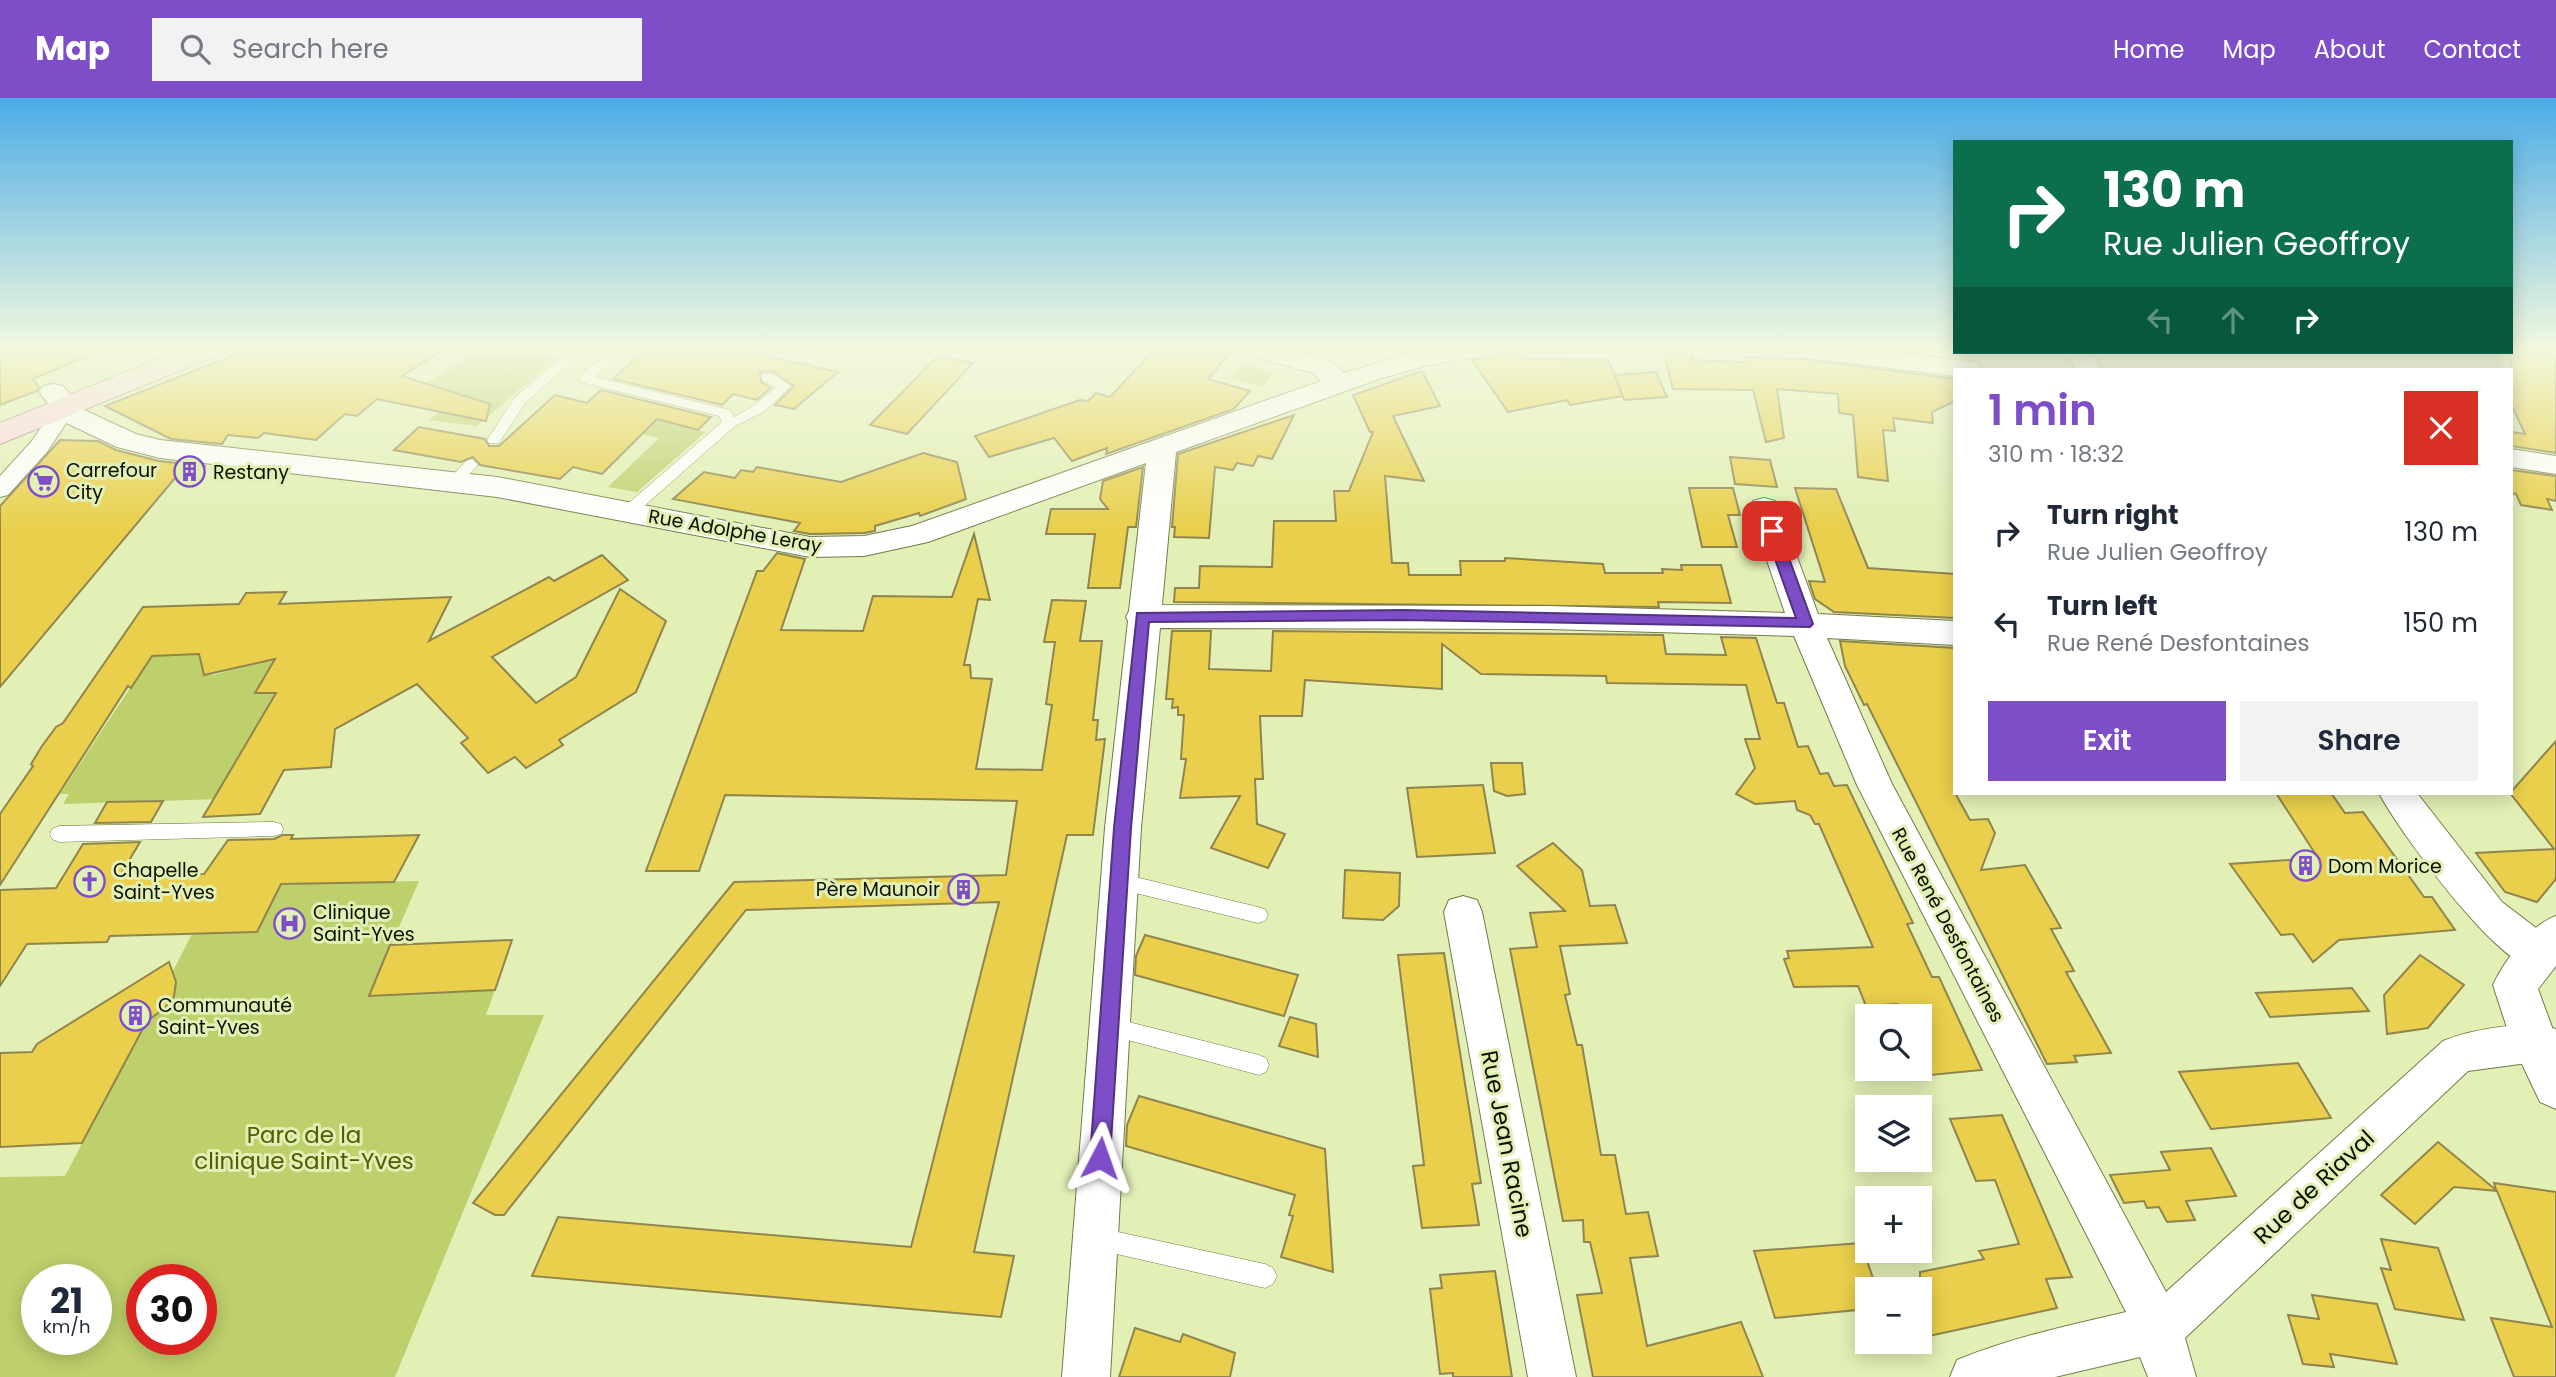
<!DOCTYPE html>
<meta charset="utf-8">
<style>
:root{--surface:#fff;--page:#f2f2f3;--text:#1f2937;--muted:#747a83;--accent:#7d4ec7}
body{margin:0;font-family:Poppins,sans-serif;background:var(--page);color:var(--text);height:100vh;display:flex;flex-direction:column;font-size:26px;white-space:nowrap}
*{box-sizing:border-box;margin:0}
p{font-size:23px;color:var(--muted)}
.icon{flex:none;width:38px;height:38px;fill:none;stroke:currentColor;stroke-width:2;stroke-linecap:round;stroke-linejoin:round}
.map{position:relative;flex:1;overflow:hidden}
.side{position:absolute;left:1953px;top:270px;width:560px;height:427px;display:flex;flex-direction:column;background:var(--surface);border-radius:0px;box-shadow:0 4px 18px #0003}
.side>*{flex:none}
.guide{position:absolute;left:1953px;top:42px;width:560px;height:214px;border-radius:0px;box-shadow:0 4px 18px #0003;background:#0b6e4f;color:#fff;overflow:hidden}
.tools{position:absolute;left:1855px;top:906px;display:grid;gap:14px}
.tools a{display:grid;place-items:center;width:77px;height:77px;border-radius:0px;background:var(--surface);box-shadow:0 4px 18px #0003;font-size:35px}
.speed{position:absolute;left:21px;top:1166px;display:flex;gap:14px;font-size:35px;font-weight:700;text-align:center}
.speed>*{display:grid;place-content:center;width:91px;height:91px;border-radius:50%;background:var(--surface);box-shadow:0 4px 18px #0003;line-height:1}
.speed small{font-size:18px;font-weight:400}
.speed .limit{border:10px solid #d22;background:#fff;color:#111}
.pin{position:absolute;display:grid;place-items:center;width:60px;height:60px;color:#fff;margin:-30px;border-radius:14px;box-shadow:0 4px 10px #0006}
.me{position:absolute;width:77px;margin:-38px;rotate:4deg;stroke-linejoin:round;filter:drop-shadow(0 0 5px #0008)}
.turn{display:flex;align-items:center;gap:24px;height:147px;padding:0 35px;font-size:32px}
.turn .icon{width:91px;height:91px;stroke-width:2.5}
.turn b{display:block;font-size:49px;line-height:60px}
.lanes{display:flex;align-items:center;height:66px;padding:0 35px;background:#0003;justify-content:center;gap:35px;direction:ltr}
.lanes .off{opacity:.35}
.round{display:grid;place-items:center;flex:none;width:74px;height:74px;border-radius:0px;background:var(--page)}
.summary{display:flex;align-items:center;justify-content:space-between;height:119px;padding:0 35px}
h1{font-size:42px;font-weight:600;line-height:52px;color:var(--accent)}
.button{display:flex;gap:14px;margin-top:auto;padding:14px 35px}
.button a{flex:1;height:80px;border-radius:0px;background:var(--accent);color:#fff;font-size:28px;font-weight:600;line-height:80px;text-align:center}
.button a+a{background:var(--page);color:var(--text)}
ul{padding:0;list-style:none}
li{display:flex;align-items:center;gap:21px;height:91px;padding:0 35px}
li div{flex:1}
li b{display:block;font-size:26px}
li em{font-style:normal}
header{display:flex;align-items:center;gap:42px;box-sizing:border-box;height:98px;padding:0 35px;background:var(--accent);color:#fff}
header strong{font-size:33px}
nav{display:flex;gap:38px;margin-inline-start:auto;font-size:24px}
.search{width:490px;height:63px;background:var(--page);display:flex;align-items:center;gap:18px;box-sizing:border-box;padding:0 24px;border-radius:0px;color:var(--muted);font-size:26px}
.map>svg:first-child{display:block}
</style>
<header>
<strong>Map</strong>
<div class="search"><svg class="icon" aria-label="search" viewBox="0 0 24 24"><circle cx="10" cy="10" r="6"/><path d="M15 15l6 6"/></svg>Search here</div>
<nav><a>Home</a><a>Map</a><a>About</a><a>Contact</a></nav>
</header>
<div class="map">
<svg width="2556" height="1279" viewBox="0 0 2556 1279">
<rect width="100%" height="100%" fill="#e2efb5"/>
<g fill="#bdd06b" fill-rule="evenodd">
<polygon points="467,252 521,252 558,259 477,328 429,322 460,296 425,286 472,255"/>
<polygon points="1242,265 1274,274 1263,289 1230,279"/>
<polygon points="656,322 706,334 637,394 608,389 659,340 642,336"/>
<polygon points="305,553 220,701 63,706 69,696 60,696 142,572 137,558 209,556 206,575 213,577"/>
<path d="M290,768L323,785L419,783L369,898L495,892L486,917H544L395,1279H0V1079L65,1078L151,914L159,915L174,898L175,881L168,883L192,836L257,834ZM37,1181H96V1241H37ZM142,1181H201V1241H142Z"/>
</g>
<g fill="#e9cf4b" stroke="#90854e" stroke-width="2">
<polygon points="0,252 101,252 33,281 39,289 37,293 0,307"/>
<polygon points="247,252 443,252 402,278 490,306 486,323 377,301 357,318 345,316 316,342 264,335 258,340 228,337 222,346 171,341 105,308"/>
<polygon points="645,252 741,252 838,274 794,311 775,307 794,288 772,273 760,274 761,284 771,290 757,302 733,296 722,307 613,281"/>
<polygon points="1154,252 1233,252 1208,281 1250,293 1234,311 1106,356 1107,350 1072,363 1054,340 989,359 975,338 1080,302 1088,303 1096,295 1110,299"/>
<polygon points="2511,252 2556,252 2556,355 2511,348 2511,334 2525,336 2511,306"/>
<polygon points="1520,254 1523,261 1608,262 1623,298 1570,307 1567,302 1508,314 1472,262"/>
<polygon points="1664,256 1691,256 1693,262 1746,264 1745,259 1802,261 1955,281 1955,303 1932,314 1933,325 1893,320 1895,333 1883,332 1888,383 1858,379 1853,317 1839,315 1838,296 1777,291 1784,340 1766,344 1753,292 1673,291"/>
<polygon points="938,258 973,265 907,336 870,327"/>
<polygon points="1422,273 1440,308 1393,318 1424,383 1385,378 1392,465 1408,465 1409,477 1461,477 1460,463 1505,463 1505,460 1603,466 1605,475 1663,475 1662,471 1682,472 1681,467 1721,467 1731,505 1658,504 1659,509 1174,504 1175,490 1199,490 1200,468 1272,469 1274,423 1336,423 1334,393 1349,393 1373,334 1370,334 1353,297"/>
<polygon points="1656,274 1667,299 1624,302 1615,277"/>
<polygon points="601,292 711,319 698,332 657,321 602,376 573,369 560,381 480,367 473,359 461,364 394,352 419,329 485,341 489,348 499,348 555,297 587,305"/>
<polygon points="1294,317 1272,361 1258,358 1253,368 1237,365 1233,372 1215,369 1209,440 1174,439 1175,429 1172,429 1178,356"/>
<polygon points="60,342 98,343 116,352 159,363 205,368 195,380 175,380 0,589 0,408"/>
<polygon points="923,355 957,364 966,401 920,418 919,415 875,428 875,433 864,435 810,436 794,433 800,425 673,401 704,374 735,380 741,372 753,374 757,369 841,384"/>
<polygon points="1730,359 1770,362 1777,389 1735,386"/>
<polygon points="1143,369 1136,429 1128,429 1120,490 1088,490 1095,436 1046,436 1051,411 1108,411 1100,401 1103,383"/>
<polygon points="2511,372 2556,378 2556,403 2547,401 2552,412 2521,407 2516,396 2511,395"/>
<polygon points="1689,390 1733,390 1740,417 1728,417 1737,449 1702,449"/>
<polygon points="1795,390 1836,391 1868,470 1955,476 1955,520 1834,514 1815,501 1809,483 1825,484"/>
<polygon points="974,436 990,502 978,501 964,567 970,567 971,580 992,581 976,671 1042,672 1052,607 1046,606 1055,544 1044,544 1052,502 1086,503 1080,543 1102,543 1093,622 1098,622 1096,642 1105,641 1093,737 1067,737 974,1154 1014,1158 1001,1219 532,1178 558,1119 911,1149 999,804 746,812 504,1117 495,1117 473,1105 734,784 1006,777 1017,703 725,697 699,773 646,773 757,473 763,473 777,455 805,461 781,532 863,533 873,498 952,499"/>
<polygon points="602,457 628,482 492,559 536,605 576,579 620,491 666,523 636,594 559,642 563,647 526,670 515,659 488,675 461,645 468,640 417,586 335,631 331,669 284,672 260,716 203,719 276,595 255,595 275,561 204,577 199,556 152,558 131,590 128,588 0,787 0,716 33,668 31,666 42,648 56,629 63,625 143,509 239,506 246,495 286,494 279,506 451,499 429,543 549,479 554,483"/>
<polygon points="1172,533 1211,533 1209,571 1271,573 1273,533 1663,537 1666,556 1726,557 1721,539 1756,540 1777,605 1784,605 1798,649 1808,648 1820,676 1828,675 1834,688 1847,687 1913,825 1907,826 1932,879 1939,879 1982,972 1920,978 1920,919 1902,919 1897,906 1866,908 1858,888 1794,889 1784,861 1789,860 1787,853 1873,849 1819,726 1815,726 1810,717 1797,712 1795,703 1755,706 1736,696 1755,670 1745,641 1760,641 1746,587 1607,585 1606,578 1481,576 1442,546 1442,591 1305,582 1302,618 1260,618 1263,681 1255,681 1257,726 1285,736 1268,770 1211,750 1240,698 1180,700 1186,661 1181,661 1184,617 1178,617 1178,609 1172,610 1173,601 1166,601"/>
<polygon points="1840,543 1955,550 1955,695 1970,722 1988,721 1995,735 1981,772 2025,767 2061,830 2051,831 2074,873 2066,874 2111,955 2074,958 2077,964 2047,966 1867,606 1864,607 1845,568"/>
<polygon points="2556,643 2556,781 2537,804 2505,794 2476,755 2554,751 2510,695"/>
<polygon points="1491,665 1522,665 1525,696 1507,698 1494,693"/>
<polygon points="1483,687 1495,755 1417,759 1407,690"/>
<polygon points="2276,695 2331,695 2345,715 2363,714 2424,799 2432,799 2455,832 2339,842 2313,864 2293,836 2281,837 2230,766 2318,760"/>
<polygon points="163,703 151,724 95,725 107,704"/>
<polygon points="283,737 293,737 291,741 419,737 394,784 281,786 257,834 110,838 107,844 27,846 0,888 0,792 56,790 83,746 140,744 120,778 204,776 228,742 274,741"/>
<polygon points="1553,745 1582,772 1590,808 1615,807 1627,845 1560,848 1570,896 1565,897 1577,947 1582,947 1601,1057 1615,1057 1626,1116 1648,1114 1658,1158 1630,1160 1647,1248 1741,1224 1763,1279 1593,1279 1577,1197 1602,1195 1590,1144 1584,1144 1583,1122 1563,1123 1510,851 1537,849 1530,815 1565,813 1517,768"/>
<polygon points="1345,772 1400,775 1399,808 1383,822 1343,820"/>
<polygon points="1145,837 1298,877 1284,918 1135,877 1136,858"/>
<polygon points="512,842 495,892 369,898 390,847"/>
<polygon points="1444,855 1481,1085 1472,1086 1479,1127 1422,1130 1413,1068 1424,1067 1398,857"/>
<polygon points="2420,857 2464,887 2428,930 2387,936 2384,897"/>
<polygon points="169,864 176,884 174,898 165,910 147,923 82,1045 0,1049 0,955 32,954 37,946"/>
<polygon points="2352,890 2369,913 2270,919 2256,895"/>
<polygon points="1290,919 1316,926 1318,959 1279,948"/>
<polygon points="2298,965 2331,1020 2211,1031 2179,974"/>
<polygon points="1139,998 1325,1051 1333,1174 1281,1159 1293,1118 1289,1117 1295,1097 1126,1048 1127,1027"/>
<polygon points="2002,1017 2072,1179 2046,1181 2057,1210 1920,1240 1920,1174 1984,1161 1979,1153 2019,1146 1995,1082 1976,1083 1950,1021"/>
<polygon points="2438,1044 2496,1092 2494,1085 2556,1094 2556,1279 2514,1279 2491,1220 2552,1229 2497,1093 2454,1089 2415,1126 2381,1097"/>
<polygon points="2211,1050 2236,1098 2186,1103 2195,1122 2167,1124 2159,1109 2147,1110 2144,1103 2124,1105 2110,1077 2170,1072 2161,1054"/>
<polygon points="2381,1141 2438,1150 2464,1222 2395,1211 2381,1170 2391,1172"/>
<polygon points="1861,1145 1877,1192 1867,1192 1867,1211 1775,1220 1754,1153"/>
<polygon points="1495,1173 1512,1279 1453,1279 1453,1275 1440,1276 1430,1191 1442,1190 1440,1177"/>
<polygon points="2312,1197 2377,1206 2397,1266 2330,1256 2334,1269 2303,1266 2288,1217 2319,1221"/>
<polygon points="1135,1230 1180,1244 1183,1236 1235,1255 1230,1279 1119,1279"/>
</g>
<g fill="none" stroke-linecap="round" stroke-linejoin="round">
<defs>
<g id="service">
<polygon points="570,252 585,252 525,305 499,345 489,345 487,342 515,299"/>
<polygon points="612,252 627,252 595,279 730,312 734,319 755,307 776,289 762,282 762,276 772,276 791,288 765,313 735,328 633,418 628,419 620,414 623,410 722,324 719,318 580,284 580,278"/>
<polygon points="471,361 478,366 476,369 459,387 449,387 449,381 466,363"/>
<polygon points="274,724 281,726 283,731 281,736 274,738 59,744 52,741 50,736 52,731 59,728"/>
<polygon points="1119,775 1258,809 1265,811 1268,817 1265,823 1258,825 1119,791 1112,789 1109,783 1112,777"/>
<polygon points="1109,919 1259,957 1266,960 1269,967 1266,974 1259,977 1109,937 1102,935 1099,928 1102,921"/>
<polygon points="1095,1129 1265,1166 1273,1170 1277,1178 1273,1186 1265,1190 1095,1151 1087,1148 1084,1140 1087,1132"/>
</g>
<polygon id="pedestrian" points="65,304 76,310 47,354 8,397 0,399 0,378 31,344 58,305"/>
<g id="minor">
<path d="M1248,252C1280,252 1320,250 1344,275L1421,252H1485L1481,258L1424,268L1382,280L1176,354L1162,507L1548,508L1785,515L1749,410L1753,403L1764,400L1775,403L1779,410L1818,516L1955,523V547L1827,540L1892,686L2166,1194L2443,943C2476,930 2522,923 2556,931V969L2535,964L2468,973L2185,1240L2196,1279H2148L2140,1259L2055,1279H1950L1957,1262C2011,1240 2069,1227 2126,1214L1857,687L1794,538L1548,531L1160,530L1141,730L1110,1279H1062L1105,730L1128,523L1126,519L1129,513L1146,365L928,444L864,458L810,459L497,399L160,360L117,349L62,323L39,294L43,288L53,286L63,288L82,311L136,336L160,342L497,379L810,439L864,438L912,428L1321,283L1313,275L1252,258Z"/>
<polygon points="1795,252 1876,252 1968,263 1978,265 1982,271 1955,271 1955,278 1808,260 1799,258"/>
<polygon points="2066,254 2092,254 2102,271 2075,271"/>
<polygon points="2511,351 2556,358 2556,376 2511,369"/>
<path d="M2379,695H2417L2502,804L2553,843L2556,849L2553,867C2549,869 2542,872 2538,872C2497,868 2398,732 2379,695Z"/>
<polygon points="1463,798 1477,802 1482,814 1576,1279 1528,1279 1444,814 1449,802"/>
</g>
<path id="tertiary" d="M2556,818V868L2538,891L2556,940V1011L2540,1004L2512,945L2493,887C2505,862 2530,827 2556,818Z"/>
<polygon id="primary" points="180,252 221,252 216,258 0,346 0,325"/>
</defs>
<use href="#service" stroke="#727c48" stroke-width="1"/>
<use href="#pedestrian" stroke="#727c48" stroke-width="2"/>
<use href="#minor" stroke="#727c48" stroke-width="2"/>
<use href="#tertiary" stroke="#727c48" stroke-width="2"/>
<use href="#primary" stroke="#aa7e87" stroke-width="2"/>
<use href="#service" fill="#fff" fill-rule="evenodd"/>
<use href="#pedestrian" fill="#fff" fill-rule="evenodd"/>
<use href="#minor" fill="#fff" fill-rule="evenodd"/>
<use href="#tertiary" fill="#fff" fill-rule="evenodd"/>
<use href="#primary" fill="#fed5e2" fill-rule="evenodd"/>
</g>
<linearGradient id="sky" x2="0" y2="1"><stop stop-color="#4bace7"/><stop offset="0.58" stop-color="#f2f8de"/><stop offset="1" stop-color="#f2f8de" stop-opacity="0"/></linearGradient>
<rect width="2556" height="431" fill="url(#sky)"/>
<polygon fill="#7d4ec7" stroke="#513381" stroke-width="2" points="1772,428 1779,433 1813,526 1810,529 1403,522 1149,524 1131,730 1110,1060 1107,1067 1100,1070 1093,1067 1090,1060 1114,730 1137,515 1403,512 1796,520 1765,433"/>
<defs>
<symbol id="building-ring" viewBox="-11 -11 22 22"><circle r="9.5" fill="#e2efb5" stroke="#7d4ec7" stroke-width="1.5"/><path d="M-4-6H4V6H1V3H-1V6H-4ZM-2.5-4.3h1.7v1.8h-1.7ZM.8-4.3h1.7v1.8H.8ZM-2.5-1h1.7V.8h-1.7ZM.8-1h1.7V.8H.8Z" fill="#7d4ec7"/></symbol>
<symbol id="supermarket-ring" viewBox="-11 -11 22 22"><circle r="9.5" fill="#e2efb5" stroke="#7d4ec7" stroke-width="1.5"/><path d="M-6-5.5h2.5l.6 2H6L4.5 2H-2.5L-4.4-4H-6ZM-1.5 3.2a1.3 1.3 0 1 0 .1 0ZM3 3.2a1.3 1.3 0 1 0 .1 0Z" fill="#7d4ec7"/></symbol>
<symbol id="church-ring" viewBox="-11 -11 22 22"><circle r="9.5" fill="#e2efb5" stroke="#7d4ec7" stroke-width="1.5"/><path d="M-1.2-6h2.4v3.5h3.3v2.4h-3.3V6h-2.4V-.1h-3.3v-2.4h3.3Z" fill="#7d4ec7"/></symbol>
<symbol id="hospital-ring" viewBox="-11 -11 22 22"><circle r="9.5" fill="#e2efb5" stroke="#7d4ec7" stroke-width="1.5"/><path d="M-5-5h3v3.5h4V-5h3V5h-3V1.5h-4V5h-3Z" fill="#7d4ec7"/></symbol>
</defs>
<g fill-rule="evenodd">
<use href="#building-ring" x="172" y="356" width="35" height="35"/>
<use href="#supermarket-ring" x="26" y="366" width="35" height="35"/>
<use href="#building-ring" x="2288" y="750" width="35" height="35"/>
<use href="#church-ring" x="72" y="766" width="35" height="35"/>
<use href="#building-ring" x="946" y="774" width="35" height="35"/>
<use href="#hospital-ring" x="272" y="808" width="35" height="35"/>
<use href="#building-ring" x="118" y="900" width="35" height="35"/>
</g>
<g text-anchor="middle" dominant-baseline="central" stroke-width="6" stroke-linejoin="round" paint-order="stroke">
<g font-size="19" fill="#0d1000" stroke="#e2efb5" text-anchor="start">
<text x="66" y="372">Carrefour<tspan x="66" dy="22">City</tspan></text>
<text x="213" y="374">Restany</text>
<text x="2328" y="768">Dom Morice</text>
<text x="113" y="772">Chapelle<tspan x="113" dy="22">Saint-Yves</tspan></text>
<text x="940" y="791" text-anchor="end">Père Maunoir</text>
<text x="313" y="814">Clinique<tspan x="313" dy="22">Saint-Yves</tspan></text>
<text x="158" y="907">Communauté<tspan x="158" dy="22">Saint-Yves</tspan></text>
</g>
<g font-size="19" fill="#0d1000" stroke="#e2efb5">
<text transform="translate(735 433) rotate(10)">Rue Adolphe Leray</text>
<text transform="translate(1948 827) rotate(62)">Rue René Desfontaines</text>
</g>
<g font-size="23" fill="#525e00" stroke="#e2efb5">
<text x="304" y="1037">Parc de la<tspan x="304" dy="26">clinique Saint-Yves</tspan></text>
</g>
<g font-size="23" fill="#0d1000" stroke="#e2efb5">
<text transform="translate(1507 1046) rotate(79)">Rue Jean Racine</text>
<text transform="translate(2314 1089) rotate(-43)">Rue de Riaval</text>
</g>
</g>
</svg>
<div class="tools">
<a><svg class="icon" aria-label="search" viewBox="0 0 24 24"><circle cx="10" cy="10" r="6"/><path d="M15 15l6 6"/></svg></a>
<a><svg class="icon" aria-label="layers" viewBox="0 0 24 24"><path d="M12 4l9 5-9 5-9-5zM3 14l9 5 9-5"/></svg></a>
<a>+</a>
<a>−</a>
</div>
<div class="speed"><div>21<small>km/h</small></div><div class="limit">30</div></div>
<div class="pin" style="left:1772px;top:433px;background:#d93025"><svg class="icon" aria-label="arrive" viewBox="0 0 24 24"><path d="M6 21V4h12l-3 4 3 4H6"/></svg></div>
<svg class="me" style="left:1100px;top:1060px" viewBox="-20 -20 40 40"><path d="M0-17L14 15 0 8-14 15z" fill="#7d4ec7" stroke="#fff" stroke-width="4"/></svg>
<div class="guide">
<div class="turn"><svg class="icon" aria-label="right" viewBox="0 0 24 24"><path d="M7 20v-9h11M14 6l5 5-5 5"/></svg><div><b>130 m</b>Rue Julien Geoffroy</div></div>
<div class="lanes"><svg class="icon off" aria-label="left" viewBox="0 0 24 24"><path d="M17 20v-9H6M10 6l-5 5 5 5"/></svg><svg class="icon off" aria-label="ahead" viewBox="0 0 24 24"><path d="M12 20V5M6 11l6-6 6 6"/></svg><svg class="icon" aria-label="right" viewBox="0 0 24 24"><path d="M7 20v-9h11M14 6l5 5-5 5"/></svg></div>
</div>
<section class="side">
<div class="summary"><div><h1>1 min</h1><p>310 m · 18:32</p></div><a class="round" style="background:#d93025;color:#fff"><svg class="icon" aria-label="close" viewBox="0 0 24 24"><path d="M6 6l12 12M18 6L6 18"/></svg></a></div>
<ul>
<li><svg class="icon" aria-label="right" viewBox="0 0 24 24"><path d="M7 20v-9h11M14 6l5 5-5 5"/></svg><div><b>Turn right</b><p>Rue Julien Geoffroy</p></div><em>130 m</em></li>
<li><svg class="icon" aria-label="left" viewBox="0 0 24 24"><path d="M17 20v-9H6M10 6l-5 5 5 5"/></svg><div><b>Turn left</b><p>Rue René Desfontaines</p></div><em>150 m</em></li>
</ul>
<div class="button"><a>Exit</a><a>Share</a></div>
</section>
</div>
